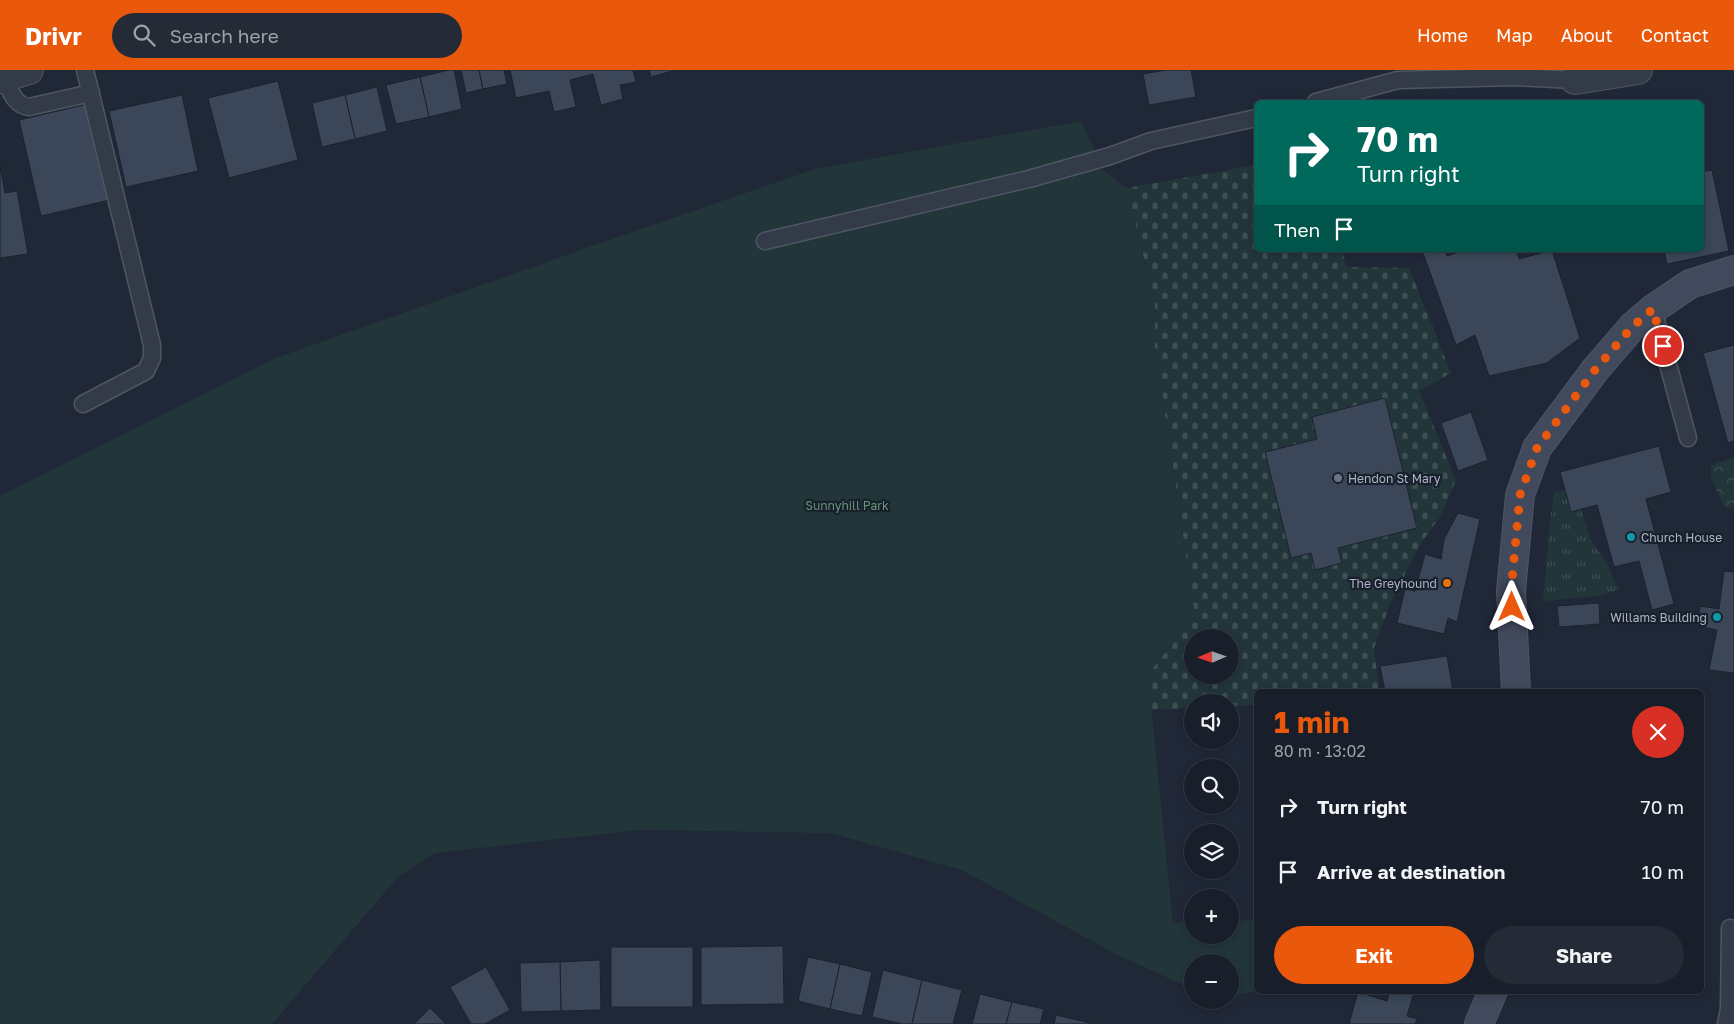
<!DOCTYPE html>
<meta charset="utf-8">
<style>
:root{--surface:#181e2a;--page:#252b36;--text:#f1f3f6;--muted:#9fa2a8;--line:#363c47;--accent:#ea580c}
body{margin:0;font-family:"Golos Text",sans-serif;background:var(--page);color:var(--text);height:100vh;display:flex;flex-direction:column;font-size:19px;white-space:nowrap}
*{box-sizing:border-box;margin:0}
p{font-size:16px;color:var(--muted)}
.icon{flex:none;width:28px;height:28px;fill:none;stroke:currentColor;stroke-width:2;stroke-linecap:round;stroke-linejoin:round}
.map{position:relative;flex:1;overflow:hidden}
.panel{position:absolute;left:1254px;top:619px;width:450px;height:305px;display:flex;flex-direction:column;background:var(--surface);border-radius:8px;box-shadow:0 2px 8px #0003,0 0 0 1px var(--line)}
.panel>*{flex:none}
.banner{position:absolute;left:1254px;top:30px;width:450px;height:152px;border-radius:8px;box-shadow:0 2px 8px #0003,0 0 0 1px var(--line);background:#00695c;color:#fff;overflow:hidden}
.needle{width:32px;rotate:268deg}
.controls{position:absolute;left:1184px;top:559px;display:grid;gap:10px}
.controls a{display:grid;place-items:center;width:55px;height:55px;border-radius:50%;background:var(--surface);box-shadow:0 2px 8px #0003,0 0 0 1px var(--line);font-size:25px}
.pin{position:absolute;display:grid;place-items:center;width:42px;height:42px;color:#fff;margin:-21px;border:2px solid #fff;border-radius:50%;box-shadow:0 1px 5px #0007}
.me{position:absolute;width:55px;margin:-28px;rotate:0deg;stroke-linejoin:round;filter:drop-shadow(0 0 4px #0008)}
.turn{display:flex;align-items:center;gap:18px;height:105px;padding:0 20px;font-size:22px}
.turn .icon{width:65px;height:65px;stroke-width:2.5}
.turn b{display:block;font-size:35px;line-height:42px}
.then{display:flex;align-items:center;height:48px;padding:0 20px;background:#0003;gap:10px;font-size:19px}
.round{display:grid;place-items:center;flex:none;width:52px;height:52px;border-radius:26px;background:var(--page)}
.summary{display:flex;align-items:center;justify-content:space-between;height:85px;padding:0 20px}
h1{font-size:30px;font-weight:700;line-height:38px;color:var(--accent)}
.cta{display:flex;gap:10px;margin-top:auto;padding:10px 20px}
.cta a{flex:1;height:58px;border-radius:30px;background:var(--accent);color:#fff;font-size:20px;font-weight:700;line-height:58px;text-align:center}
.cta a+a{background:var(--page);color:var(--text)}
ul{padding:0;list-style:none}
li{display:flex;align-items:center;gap:15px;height:65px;padding:0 20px}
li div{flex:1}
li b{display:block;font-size:19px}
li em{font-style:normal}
header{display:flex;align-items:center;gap:30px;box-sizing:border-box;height:70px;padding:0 25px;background:var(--accent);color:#fff}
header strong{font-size:24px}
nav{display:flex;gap:28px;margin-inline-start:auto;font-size:18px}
.search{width:350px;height:45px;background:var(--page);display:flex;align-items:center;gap:12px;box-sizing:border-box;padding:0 18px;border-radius:28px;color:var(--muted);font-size:19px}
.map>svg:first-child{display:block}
</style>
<header>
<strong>Drivr</strong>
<div class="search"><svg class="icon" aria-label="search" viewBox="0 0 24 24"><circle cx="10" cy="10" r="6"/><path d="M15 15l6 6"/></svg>Search here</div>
<nav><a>Home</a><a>Map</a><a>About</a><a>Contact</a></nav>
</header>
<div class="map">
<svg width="1734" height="954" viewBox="0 0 1734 954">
<defs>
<pattern id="grass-tufts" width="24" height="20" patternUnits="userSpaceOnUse" patternTransform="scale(1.25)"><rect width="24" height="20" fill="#223539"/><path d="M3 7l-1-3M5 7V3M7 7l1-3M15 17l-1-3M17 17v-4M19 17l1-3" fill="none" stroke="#3f5054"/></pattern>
<pattern id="forest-crowns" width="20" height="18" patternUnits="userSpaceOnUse" patternTransform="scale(1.25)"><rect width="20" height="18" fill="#223539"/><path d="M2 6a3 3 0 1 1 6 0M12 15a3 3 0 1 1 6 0" fill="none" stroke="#3f5054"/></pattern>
<pattern id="cemetery-stones" width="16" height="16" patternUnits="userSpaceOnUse" patternTransform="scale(1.25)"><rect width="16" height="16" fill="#223539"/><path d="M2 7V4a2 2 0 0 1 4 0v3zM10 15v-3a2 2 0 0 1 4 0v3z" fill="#3f5054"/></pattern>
</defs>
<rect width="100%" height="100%" fill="#202838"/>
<polygon fill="url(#grass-tufts)" points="1565,419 1577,426 1590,468 1608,496 1619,520 1598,526 1543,531 1550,452 1554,422"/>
<polygon fill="url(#forest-crowns)" points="1734,388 1734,439 1724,436 1711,409 1711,395"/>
<path fill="url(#cemetery-stones)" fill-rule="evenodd" d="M1256,95V180H1342L1346,197L1409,198L1451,303L1419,321L1456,410L1442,444L1421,473L1390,534L1374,578L1379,621H1256V635L1230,636V632H1192V638L1151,640L1148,604L1195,546L1155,277V235L1127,118ZM1192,568H1230V605H1192Z"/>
<polygon fill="#223539" points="1081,51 1103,100 1127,118 1155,235 1155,277 1195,546 1148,604 1173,853 1192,852 1192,865 1230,865 1230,851 1256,850 1256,921 1261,921 1238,924 1230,923 1230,892 1192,892 1192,919 1190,918 1116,884 962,800 830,763 641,760 435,783 398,807 272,954 0,954 0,426 276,288 592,176 815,99"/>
<g fill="#3b4658" stroke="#1b222f">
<polygon points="449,0 454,0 462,39 429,47 420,7"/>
<polygon points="461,0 479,0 483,19 466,23"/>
<polygon points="479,0 504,0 507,14 483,19"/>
<polygon points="510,0 633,0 636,12 620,15 623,29 601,35 593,4 570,10 576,37 554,42 549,21 516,28"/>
<polygon points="649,0 676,0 651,7"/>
<polygon points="1166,0 1191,0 1196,27 1149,35 1143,4"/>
<polygon points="420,7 429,47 396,54 386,15"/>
<polygon points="278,11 298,90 229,108 208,28"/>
<polygon points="377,17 387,61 355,69 345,25"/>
<polygon points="182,25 198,101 126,117 109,41"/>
<polygon points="345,25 355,69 322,77 312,33"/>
<polygon points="92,33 114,129 41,146 19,50"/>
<polygon points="0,96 5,123 17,121 28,184 0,188"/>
<polygon points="1712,100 1729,181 1667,194 1664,180 1701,180 1701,102"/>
<polygon points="1422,180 1445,180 1447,186 1464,180 1516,180 1519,189 1552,180 1580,268 1547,293 1489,306 1475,265 1456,275"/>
<polygon points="1734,275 1734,371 1728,373 1703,283"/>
<polygon points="1385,328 1417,458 1338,478 1342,493 1315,500 1311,483 1291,488 1265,382 1317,369 1312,347"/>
<polygon points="1471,342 1488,390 1458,401 1441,353"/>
<polygon points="1659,376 1671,422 1646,429 1674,534 1652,540 1639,491 1614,497 1597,435 1571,442 1560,402"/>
<polygon points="1458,443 1480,449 1457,552 1448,548 1444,564 1397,553 1405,519 1415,521 1425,484 1441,489 1444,469"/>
<polygon points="1724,501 1734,502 1734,603 1709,600 1717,560 1698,556 1700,536 1719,539"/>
<polygon points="1599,533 1600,554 1559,557 1557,536"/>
<polygon points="1447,586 1453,621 1385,621 1380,596"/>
<polygon points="783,876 784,934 701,935 701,877"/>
<rect x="611" y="877" width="82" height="60"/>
<polygon points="808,887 840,894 830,939 798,931"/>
<polygon points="600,890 601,940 561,941 560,892"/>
<polygon points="560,892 561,941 521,942 520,893"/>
<polygon points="840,894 872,902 862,946 830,939"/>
<polygon points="486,897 510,940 485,954 471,954 450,917"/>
<polygon points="883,900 922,910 912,954 902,954 872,947"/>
<polygon points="922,910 962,920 953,954 912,954"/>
<polygon points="1390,921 1414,922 1407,946 1417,949 1415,954 1349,954 1358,922 1387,931"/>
<polygon points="980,924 1012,932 1006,954 972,954"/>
<polygon points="1012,932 1044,939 1040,954 1006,954"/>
<polygon points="430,938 446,954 414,954"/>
<polygon points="1056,945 1090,953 1090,954 1054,954"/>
</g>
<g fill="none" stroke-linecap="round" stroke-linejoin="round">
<defs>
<g id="lane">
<path d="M4,8C10,20 14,35 29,37L91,23"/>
<polyline points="1316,32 1398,10 1515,7 1575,10"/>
<polyline points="765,171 1029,109 1110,86 1151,71 1256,48"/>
<polyline points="1653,239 1688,368"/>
<polyline points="83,334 146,301 152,288 152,275 85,0"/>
<polyline points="1726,954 1729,939 1730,858"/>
</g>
<g id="street">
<polyline points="0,9 29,0"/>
<polyline points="1575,10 1638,0"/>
</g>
<g id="secondary">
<polyline points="1516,621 1511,521 1520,425 1537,378 1595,300 1633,256 1653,239 1690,214 1734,200"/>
<polyline points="1479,954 1493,921"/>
</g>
</defs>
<use href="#lane" stroke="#4e5563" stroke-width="19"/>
<use href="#street" stroke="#4e5563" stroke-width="30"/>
<use href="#secondary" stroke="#4e5563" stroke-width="30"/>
<use href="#lane" stroke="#333a48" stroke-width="16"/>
<use href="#street" stroke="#333a48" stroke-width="28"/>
<use href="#secondary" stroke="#41495c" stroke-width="28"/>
</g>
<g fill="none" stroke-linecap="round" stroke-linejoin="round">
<polyline stroke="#ea580c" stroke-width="9" stroke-dasharray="0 16.2" points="1512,537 1511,521 1520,425 1537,378 1595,300 1633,256 1653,239 1663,276"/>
</g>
<circle fill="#6b7280" stroke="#19202d" stroke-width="2" cx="1338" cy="408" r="5"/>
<g fill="#0f9aa8" stroke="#19202d" stroke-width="2">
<circle cx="1631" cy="467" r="5"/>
<circle cx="1717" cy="547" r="5"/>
</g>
<circle fill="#e8710a" stroke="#19202d" stroke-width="2" cx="1447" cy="513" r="5"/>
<g text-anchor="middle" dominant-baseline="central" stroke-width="4.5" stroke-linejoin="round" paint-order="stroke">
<g font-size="12" fill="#adb5c5" stroke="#19202d" text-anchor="start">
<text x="1348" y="408">Hendon St Mary</text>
<text x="1641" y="467">Church House</text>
<text x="1437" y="513" text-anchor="end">The Greyhound</text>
<text x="1707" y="547" text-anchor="end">Willams Building</text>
</g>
<g font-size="12" fill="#649673" stroke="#19202d">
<text x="847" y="435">Sunnyhill Park</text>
</g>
</g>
</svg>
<div class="controls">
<a><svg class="needle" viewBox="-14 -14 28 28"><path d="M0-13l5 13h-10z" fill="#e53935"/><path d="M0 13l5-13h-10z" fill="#9fa2a8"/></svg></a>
<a><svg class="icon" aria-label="sound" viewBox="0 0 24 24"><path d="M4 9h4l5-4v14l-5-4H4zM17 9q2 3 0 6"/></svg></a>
<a><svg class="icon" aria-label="search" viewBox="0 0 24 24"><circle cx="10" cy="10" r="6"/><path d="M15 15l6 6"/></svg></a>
<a><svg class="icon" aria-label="layers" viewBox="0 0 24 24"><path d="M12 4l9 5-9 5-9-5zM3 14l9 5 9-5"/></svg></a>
<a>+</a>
<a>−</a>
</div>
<div class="pin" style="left:1663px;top:276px;background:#d93025"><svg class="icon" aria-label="arrive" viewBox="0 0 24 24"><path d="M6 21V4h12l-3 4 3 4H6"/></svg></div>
<svg class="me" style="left:1512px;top:537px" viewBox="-20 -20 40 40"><path d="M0-17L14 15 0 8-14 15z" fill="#ea580c" stroke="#fff" stroke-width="4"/></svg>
<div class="banner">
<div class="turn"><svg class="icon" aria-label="right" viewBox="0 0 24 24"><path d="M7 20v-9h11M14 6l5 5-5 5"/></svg><div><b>70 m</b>Turn right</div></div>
<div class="then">Then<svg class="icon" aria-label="arrive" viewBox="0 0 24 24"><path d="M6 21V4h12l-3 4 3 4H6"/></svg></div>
</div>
<section class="panel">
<div class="summary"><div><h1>1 min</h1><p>80 m · 13:02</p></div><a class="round" style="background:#d93025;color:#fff"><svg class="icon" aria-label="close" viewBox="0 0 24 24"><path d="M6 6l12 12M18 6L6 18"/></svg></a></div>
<ul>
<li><svg class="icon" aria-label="right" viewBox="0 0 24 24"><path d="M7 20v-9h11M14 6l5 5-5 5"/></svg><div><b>Turn right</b></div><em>70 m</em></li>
<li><svg class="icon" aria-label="arrive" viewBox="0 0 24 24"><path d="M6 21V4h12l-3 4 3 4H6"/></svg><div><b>Arrive at destination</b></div><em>10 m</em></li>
</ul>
<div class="cta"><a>Exit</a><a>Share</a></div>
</section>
</div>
